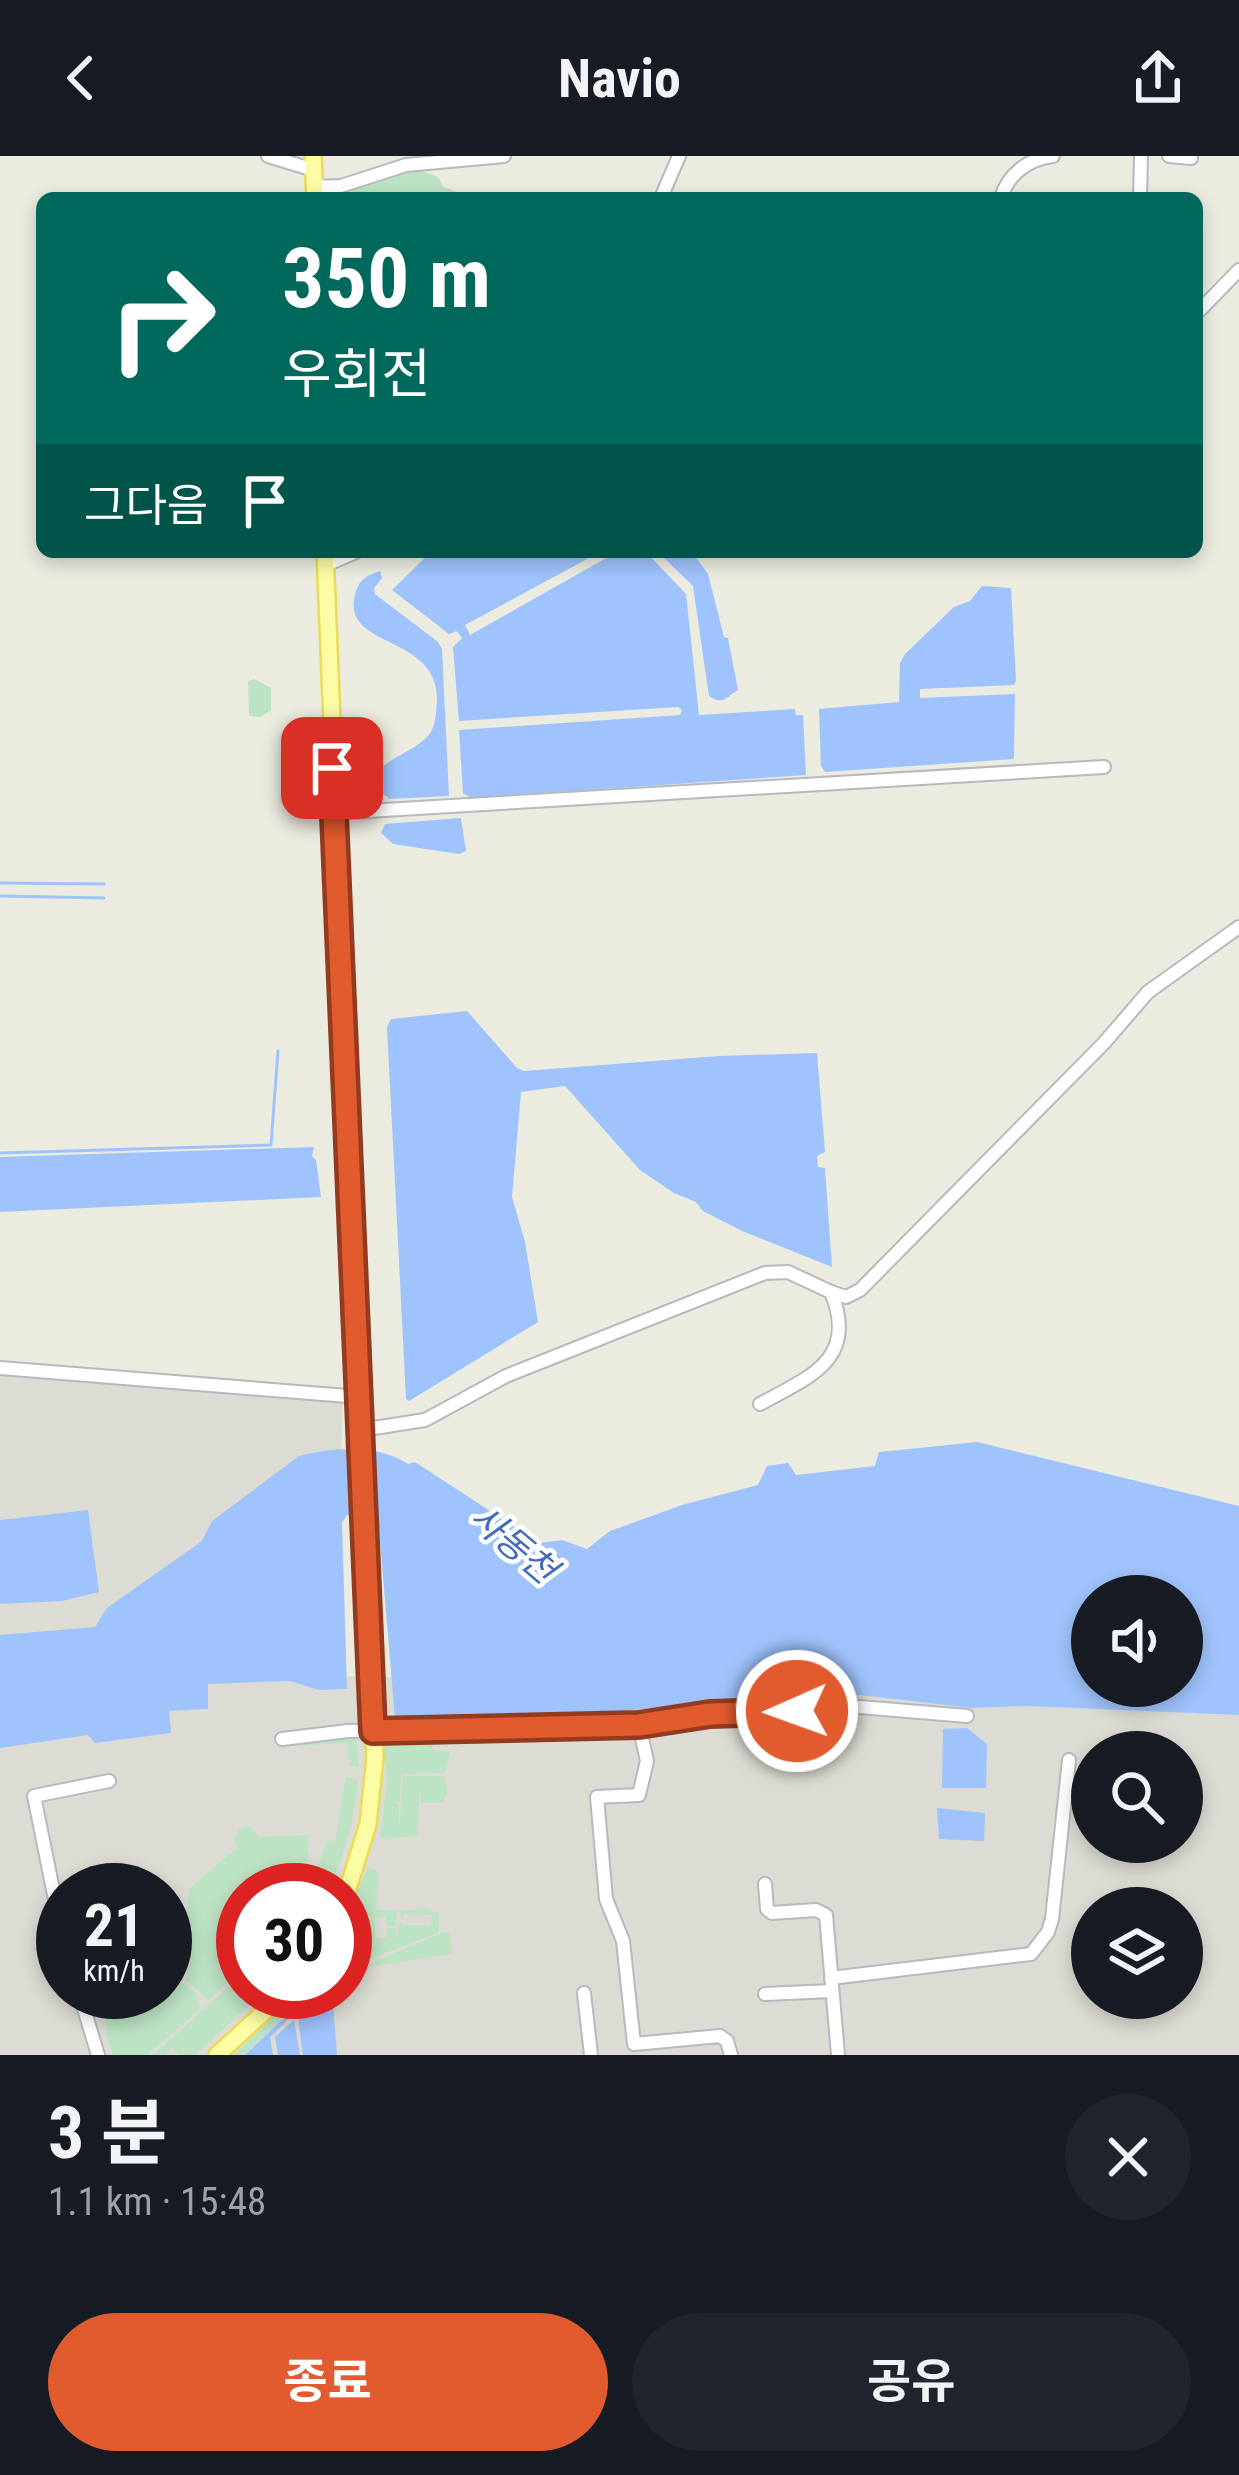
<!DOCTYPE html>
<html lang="ko">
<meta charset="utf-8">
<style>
:root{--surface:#171b24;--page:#20242c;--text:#f1f3f6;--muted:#9ea1a6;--accent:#e25b2f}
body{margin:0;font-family:"Roboto Condensed","Noto Sans KR",sans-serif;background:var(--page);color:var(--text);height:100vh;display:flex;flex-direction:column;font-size:45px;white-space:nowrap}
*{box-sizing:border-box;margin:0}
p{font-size:39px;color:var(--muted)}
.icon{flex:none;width:66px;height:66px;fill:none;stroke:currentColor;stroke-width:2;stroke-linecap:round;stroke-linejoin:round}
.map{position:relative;height:1899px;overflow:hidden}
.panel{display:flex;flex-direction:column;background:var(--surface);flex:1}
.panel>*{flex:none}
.banner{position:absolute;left:36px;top:36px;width:1167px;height:366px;border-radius:18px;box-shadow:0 6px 18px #0003;background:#00695c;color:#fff;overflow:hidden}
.tools{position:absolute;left:1071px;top:1419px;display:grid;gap:24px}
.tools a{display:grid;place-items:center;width:132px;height:132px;border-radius:50%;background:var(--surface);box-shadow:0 6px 18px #0003;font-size:60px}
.speed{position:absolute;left:36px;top:1707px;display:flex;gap:24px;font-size:60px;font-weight:700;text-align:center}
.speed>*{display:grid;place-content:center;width:156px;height:156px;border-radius:50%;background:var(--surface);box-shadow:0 6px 18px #0003;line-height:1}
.speed small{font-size:30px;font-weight:400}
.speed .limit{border:18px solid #d22;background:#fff;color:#111}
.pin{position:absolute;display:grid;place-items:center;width:102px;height:102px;color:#fff;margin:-51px;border-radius:24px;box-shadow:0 6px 18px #0006}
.me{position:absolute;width:132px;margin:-66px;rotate:268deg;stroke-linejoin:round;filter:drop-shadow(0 0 9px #0008)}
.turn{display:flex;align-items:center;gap:42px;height:252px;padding:0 48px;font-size:54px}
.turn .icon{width:156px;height:156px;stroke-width:2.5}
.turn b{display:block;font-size:84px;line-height:102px}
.then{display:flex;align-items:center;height:114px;padding:0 48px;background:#0003;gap:24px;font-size:45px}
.round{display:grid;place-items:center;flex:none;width:126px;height:126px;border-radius:63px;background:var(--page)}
.summary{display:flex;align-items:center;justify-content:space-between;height:204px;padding:0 48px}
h1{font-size:72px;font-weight:700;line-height:90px}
.primary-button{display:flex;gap:24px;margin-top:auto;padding:24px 48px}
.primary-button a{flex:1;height:138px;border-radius:72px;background:var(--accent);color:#fff;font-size:48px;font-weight:700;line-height:138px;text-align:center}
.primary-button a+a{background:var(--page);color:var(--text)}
header{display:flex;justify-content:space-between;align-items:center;height:156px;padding:0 48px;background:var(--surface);font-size:54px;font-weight:700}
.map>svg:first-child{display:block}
</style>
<header><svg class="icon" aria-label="back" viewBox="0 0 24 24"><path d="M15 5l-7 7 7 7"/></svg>Navio<svg class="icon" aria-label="share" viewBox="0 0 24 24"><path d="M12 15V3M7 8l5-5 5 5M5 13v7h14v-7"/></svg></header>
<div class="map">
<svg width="1239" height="1899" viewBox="0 0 1239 1899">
<rect width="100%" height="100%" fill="#ebebe0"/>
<path fill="#dcdcd4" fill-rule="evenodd" d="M0,1206L343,1232L336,1520L1226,1542L1239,1547V1899H0ZM1092,1596H1182V1686H1092ZM63,1734H165V1836H63ZM243,1734H345V1836H243ZM1092,1752H1182V1842H1092Z"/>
<g fill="#bce3c3">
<polygon points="402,14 419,14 438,21 443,31 455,35 458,42 336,42"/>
<polygon points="254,523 271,532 271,554 261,561 249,560 248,525"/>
<polygon points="356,1579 359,1611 349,1610 348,1587 295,1590 295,1587"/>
<polygon points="433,1588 434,1595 450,1596 444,1617 401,1618 400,1646 393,1647 399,1649 399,1676 403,1620 444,1620 447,1635 443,1647 421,1647 420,1632 417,1680 380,1683 387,1626 384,1589"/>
<path d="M346,1621L358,1624C355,1661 344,1699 329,1734H308L328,1685L335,1686Z"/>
<path d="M249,1670L260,1681L308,1679V1724L303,1734H243V1812L209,1844L186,1825C198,1789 183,1764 189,1733L237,1692L235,1682L240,1672Z"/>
<polygon points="368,1711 379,1716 376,1754 397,1755 396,1770 387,1770 386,1761 375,1761 375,1782 386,1782 387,1772 396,1772 398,1781 399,1765 404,1769 431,1769 432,1759 404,1758 402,1763 399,1755 425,1753 439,1757 439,1776 348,1812 345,1766"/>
<polygon points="444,1776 450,1777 452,1798 360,1812"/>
<polygon points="243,1818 243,1836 263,1836 195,1899 179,1899 173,1892 165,1899 153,1899"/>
<polygon points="184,1827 198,1841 200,1853 147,1899 113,1899 106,1879 105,1851 131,1837 149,1842"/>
<polygon points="300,1836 309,1836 244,1899 234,1899"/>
</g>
<g fill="#9fc3fc" fill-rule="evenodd">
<polygon points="431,396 600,396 465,469 470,479 617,396 646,396 686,438 699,559 795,553 796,559 803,559 806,619 471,642 463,637 459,574 680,559 682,554 678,551 459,565 453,491 462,482 457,475 449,478 392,434"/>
<path d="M658,396H692L708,418L724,481L728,482L738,534C727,540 724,550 709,540L693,430Z"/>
<path d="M380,415L382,422L374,432L375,438L438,486L442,493L449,640L390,643L377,634L375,619C389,599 420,595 432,574C436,566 436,554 437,546C440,477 341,494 355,439C359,423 366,420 380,415Z"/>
<polygon points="982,430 1011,432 1016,525 1014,529 920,533 920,542 1015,538 1014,603 825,616 821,610 819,553 899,546 900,507 905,498 954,451 970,445"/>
<polygon points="461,662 466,695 459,698 393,688 381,677 385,668"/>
<polygon points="467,855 517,912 524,915 719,900 817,897 825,996 817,1000 818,1011 825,1012 832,1111 742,1075 703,1055 696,1046 674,1037 640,1014 565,930 521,936 512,1041 525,1086 538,1166 409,1245 406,1243 387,871 391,863"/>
<polygon points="314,991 312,1000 316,1004 321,1041 0,1056 0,1001"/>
<path d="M977,1286L1239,1350V1559L1028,1550L972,1552L860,1539L731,1545L612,1556L395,1563L378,1361L374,1358L347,1359L342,1367L347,1533L319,1534L290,1525L208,1528V1553L169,1555L171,1577L95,1587L88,1579L0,1592V1479L95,1471L107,1452L202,1385L212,1365L299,1300C334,1291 378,1288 408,1308L415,1306L539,1387L562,1384L587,1393L610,1375L682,1349L758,1329L767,1310L788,1307L796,1319L875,1310L879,1296ZM1092,1440H1182V1530H1092Z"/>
<polygon points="88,1354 99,1436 62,1445 0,1448 0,1364"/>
<polygon points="967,1572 987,1588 986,1632 942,1632 943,1573"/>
<polygon points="937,1652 985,1657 984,1685 939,1683"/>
<polygon points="311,1836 317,1836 270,1881 273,1899 245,1899"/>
<polygon points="321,1836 332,1836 337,1899 303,1899 298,1861"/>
<polygon points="294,1864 300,1899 278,1899 275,1881"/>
</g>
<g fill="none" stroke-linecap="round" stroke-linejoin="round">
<g stroke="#9fc3fc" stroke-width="3">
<polyline points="0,727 104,728"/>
<polyline points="0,740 104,742"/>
<polyline points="0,997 271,989 278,895"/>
</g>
<defs>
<g id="minor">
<polyline points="268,0 314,14"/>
<polyline points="1169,0 1191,2"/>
<polyline points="314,31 341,30 406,9 504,0"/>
<polyline points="661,42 679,0"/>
<path d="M1001,42C1008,18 1028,3 1053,0"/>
<polyline points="1140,42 1141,0"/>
<polyline points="1197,157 1239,114"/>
<polyline points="326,409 356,396"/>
<polyline points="334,657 1104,611"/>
<polyline points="831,1136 846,1141 860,1134 1104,887 1148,836 1239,771"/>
<polyline points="0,1212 360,1241"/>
<path d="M361,1274L425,1264L506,1220L765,1117L788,1116L831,1136C859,1204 809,1221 760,1248"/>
<polyline points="639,1569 647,1605 639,1639 597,1641 606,1743 623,1785 634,1888 720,1880 727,1885 731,1899"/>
<polyline points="282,1583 348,1575 639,1569 709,1559 860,1551 967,1560"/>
<polyline points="765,1728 767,1753 772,1757 816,1754 826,1759 838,1899"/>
<polyline points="63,1783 34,1640 109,1625"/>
<polyline points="831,1822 1031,1798 1048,1776 1052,1763 1069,1604"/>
<polyline points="79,1836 98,1899"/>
<polyline points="584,1837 591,1899"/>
<polyline points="765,1838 832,1835"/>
</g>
<g id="major">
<polyline points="313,0 315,42"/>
<polyline points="325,396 375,1602 368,1668 345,1742"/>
<polyline points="217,1899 286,1836"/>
</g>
</defs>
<use href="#minor" stroke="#b7b9be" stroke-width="16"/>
<use href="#major" stroke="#ebdb58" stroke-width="20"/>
<use href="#minor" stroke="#fff" stroke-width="12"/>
<use href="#major" stroke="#fbfca4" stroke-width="15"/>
</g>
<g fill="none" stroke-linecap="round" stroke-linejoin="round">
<defs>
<polyline id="route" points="332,612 373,1575 639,1569 710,1558 797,1555"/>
</defs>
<use href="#route" stroke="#933b1f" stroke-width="30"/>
<use href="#route" stroke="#e25b2f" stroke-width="21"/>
</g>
<g text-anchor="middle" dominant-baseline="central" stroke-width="9" stroke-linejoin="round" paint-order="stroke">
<g font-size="36" font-style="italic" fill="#446abd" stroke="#fff">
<text transform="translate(513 1388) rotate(40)">사동천</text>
</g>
</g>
</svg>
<div class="tools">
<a><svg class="icon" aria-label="sound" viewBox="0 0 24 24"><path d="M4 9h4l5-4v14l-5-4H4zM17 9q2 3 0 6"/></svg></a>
<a><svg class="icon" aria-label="search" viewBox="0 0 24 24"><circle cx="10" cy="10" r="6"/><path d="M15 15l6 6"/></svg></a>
<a><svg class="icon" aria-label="layers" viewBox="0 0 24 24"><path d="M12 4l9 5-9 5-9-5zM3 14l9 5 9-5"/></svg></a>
</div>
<div class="speed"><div>21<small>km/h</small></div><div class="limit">30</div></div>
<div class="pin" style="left:332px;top:612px;background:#d93025"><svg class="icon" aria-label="arrive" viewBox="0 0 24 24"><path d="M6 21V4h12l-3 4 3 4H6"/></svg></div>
<svg class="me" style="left:797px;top:1555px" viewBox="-20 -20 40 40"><circle r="17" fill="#e25b2f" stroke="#fff" stroke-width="3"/><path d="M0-11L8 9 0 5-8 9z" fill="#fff"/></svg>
<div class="banner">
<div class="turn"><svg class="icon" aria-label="right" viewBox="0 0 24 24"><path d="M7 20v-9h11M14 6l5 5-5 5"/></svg><div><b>350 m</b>우회전</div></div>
<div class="then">그다음<svg class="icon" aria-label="arrive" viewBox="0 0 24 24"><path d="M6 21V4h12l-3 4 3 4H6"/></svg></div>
</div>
</div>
<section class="panel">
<div class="summary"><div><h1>3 분</h1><p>1.1 km · 15:48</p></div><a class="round"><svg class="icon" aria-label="close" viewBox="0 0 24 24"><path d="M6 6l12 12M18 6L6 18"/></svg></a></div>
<div class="primary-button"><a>종료</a><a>공유</a></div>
</section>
